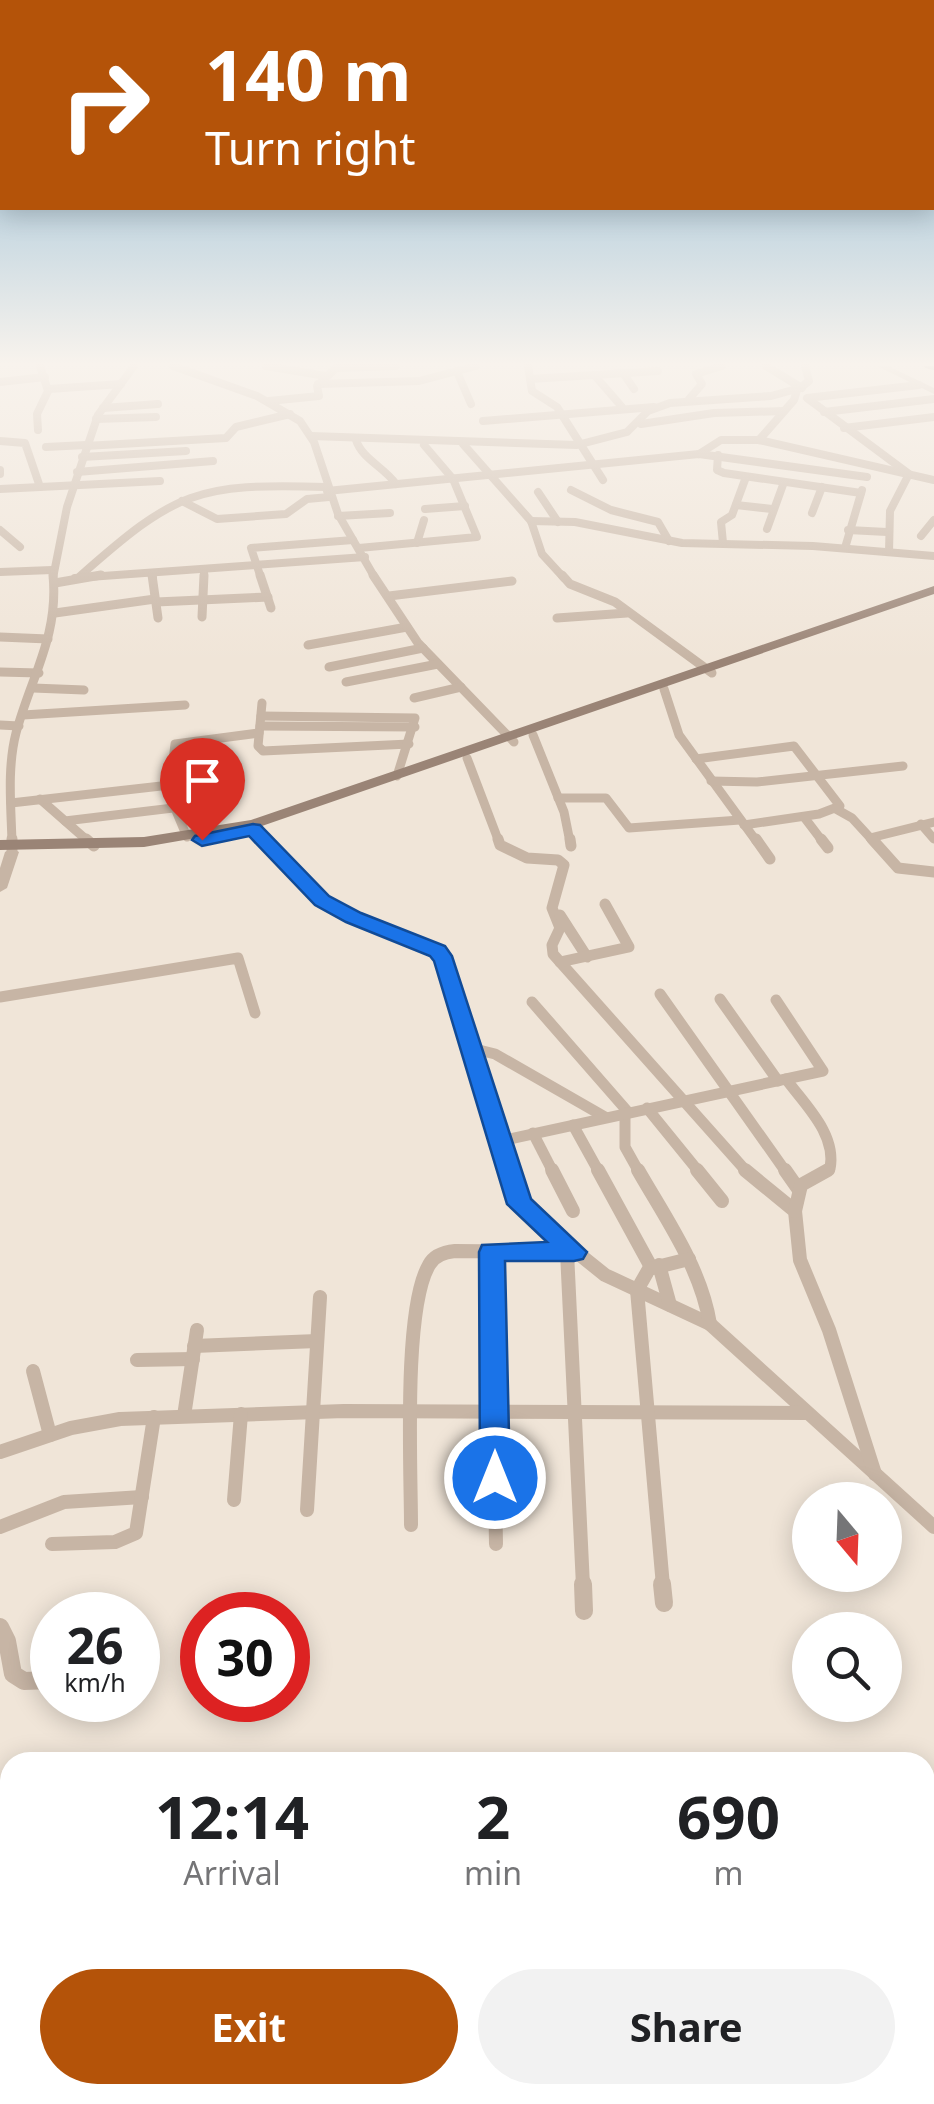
<!DOCTYPE html>
<style>
:root{--surface:#fff;--page:#f2f2f2;--text:#202124;--muted:#757577;--accent:#b45309}
body{margin:0;font-family:"Noto Sans",sans-serif;background:var(--page);color:var(--text);height:100vh;display:flex;flex-direction:column;font-size:38px;white-space:nowrap}
*{box-sizing:border-box;margin:0}
p{font-size:32px;color:var(--muted)}
.icon{flex:none;width:55px;height:55px;fill:none;stroke:currentColor;stroke-width:2;stroke-linecap:round;stroke-linejoin:round}
.map{position:relative;flex:1;overflow:hidden}
.details{position:absolute;left:0px;top:1752px;width:935px;height:352px;display:flex;flex-direction:column;background:var(--surface);border-radius:30px 30px 0 0;box-shadow:0 5px 25px #0003}
.details>*{flex:none}
.banner{position:absolute;left:0px;top:0px;width:935px;height:210px;box-shadow:0 5px 25px #0003;background:#b45309;color:#fff;overflow:hidden}
.needle{width:65px;rotate:161deg}
.buttons{position:absolute;left:792px;top:1482px;display:grid;gap:20px}
.buttons a{display:grid;place-items:center;width:110px;height:110px;border-radius:50%;background:var(--surface);box-shadow:0 5px 25px #0003;font-size:50px}
.speed{position:absolute;left:30px;top:1592px;display:flex;gap:20px;font-size:50px;font-weight:700;text-align:center}
.speed>*{display:grid;place-content:center;width:130px;height:130px;border-radius:50%;background:var(--surface);box-shadow:0 5px 25px #0003;line-height:1}
.speed small{font-size:25px;font-weight:400}
.speed .limit{border:15px solid #d22;background:#fff;color:#111}
.pin{position:absolute;display:grid;place-items:center;width:85px;height:85px;color:#fff;margin:-102px -42px;border-radius:50% 50% 50% 0;rotate:-45deg;box-shadow:0 0 10px #0007}
.pin .icon{rotate:45deg}
.me{position:absolute;width:110px;margin:-55px;rotate:0deg;stroke-linejoin:round;filter:drop-shadow(0 0 8px #0008)}
.turn{display:flex;align-items:center;gap:35px;height:210px;padding:0 40px;font-size:45px}
.turn .icon{width:130px;height:130px;stroke-width:2.5}
.turn b{display:block;font-size:70px;line-height:85px}
.eta{display:flex;justify-content:space-evenly;align-items:center;height:170px;text-align:center}
.eta b{font-size:60px;font-weight:700;line-height:70px}
.action{display:flex;gap:20px;margin-top:auto;padding:20px 40px}
.action a{flex:1;height:115px;border-radius:60px;background:var(--accent);color:#fff;font-size:40px;font-weight:700;line-height:115px;text-align:center}
.action a+a{background:var(--page);color:var(--text)}
.map>svg:first-child{display:block}
</style>
<div class="map">
<svg width="934" height="2104" viewBox="0 0 934 2104">
<rect width="100%" height="100%" fill="#f0e5d8"/>
<g fill="none" stroke-linecap="round" stroke-linejoin="round">
<g stroke="#c7b5a5" stroke-width="8">
<polyline points="173,366 257,396 300,421 314,442 338,514 375,578"/>
<polyline points="266,366 326,376"/>
<polyline points="528,366 532,391 557,407 603,480"/>
<polyline points="766,366 802,388"/>
<polyline points="336,368 396,366"/>
<polyline points="623,373 634,389"/>
<polyline points="458,374 471,404"/>
<polyline points="596,377 622,407"/>
<polyline points="530,379 658,371"/>
<polyline points="0,382 45,377"/>
<polyline points="318,384 419,381 476,366"/>
<polyline points="49,389 121,384"/>
<polyline points="689,399 702,384 696,374 722,366"/>
<polyline points="269,401 319,396 317,386 338,366"/>
<polyline points="103,408 158,404"/>
<polyline points="824,412 934,399"/>
<polyline points="96,419 156,417"/>
<polyline points="483,421 654,407"/>
<polyline points="641,424 714,413 784,411"/>
<polyline points="844,428 934,417"/>
<polyline points="38,430 37,414 48,391 40,366"/>
<polyline points="311,436 577,445 627,432 648,411 670,403 771,396 800,388 809,381 805,366"/>
<path d="M356,440C362,459 384,467 396,484"/>
<polyline points="759,440 794,400 797,390"/>
<polyline points="0,441 25,443 40,487"/>
<polyline points="463,444 531,521 542,554 564,578"/>
<polyline points="85,446 226,438 236,427 290,414"/>
<polyline points="46,447 86,445"/>
<polyline points="699,454 721,440 759,440 934,480"/>
<polyline points="718,455 717,470 724,473 861,493"/>
<polyline points="82,457 186,451"/>
<polyline points="0,470 0,474"/>
<polyline points="77,472 213,461"/>
<polyline points="0,489 160,481"/>
<polyline points="571,490 611,510 658,522 669,541"/>
<polyline points="327,491 699,454 867,477"/>
<polyline points="538,492 558,522"/>
<polyline points="182,501 217,519 286,514 307,499 329,497"/>
<polyline points="736,505 772,509"/>
<polyline points="425,509 465,506"/>
<polyline points="812,513 822,487"/>
<polyline points="338,516 390,513"/>
<polyline points="531,521 575,522 682,543 813,546 934,556"/>
<polyline points="767,529 784,482"/>
<polyline points="0,530 20,547"/>
<polyline points="848,530 887,532"/>
<polyline points="921,536 934,520"/>
<polyline points="417,543 424,520"/>
<polyline points="723,543 721,522 732,515 746,477"/>
<polyline points="359,548 477,537 453,479 424,445"/>
<polyline points="845,548 862,490"/>
<polyline points="889,552 890,511 909,474 807,398 919,385"/>
<polyline points="0,572 52,570"/>
<polyline points="152,574 153,578"/>
<path d="M79,577C176,491 196,483 326,487"/>
<polyline points="53,578 67,507 98,415 134,366"/>
<polyline points="75,578 365,557"/>
<polyline points="204,578 204,571"/>
<polyline points="261,578 251,548 353,540"/>
</g>
<g stroke="#c7b5a5" stroke-width="9">
<polyline points="152,575 158,618"/>
<polyline points="260,575 271,608"/>
<polyline points="373,575 418,643 514,742"/>
<polyline points="562,575 570,584 615,602 712,673"/>
<polyline points="55,583 101,575"/>
<polyline points="389,596 512,581"/>
<polyline points="156,602 268,597"/>
<polyline points="55,613 155,599"/>
<polyline points="202,617 204,575"/>
<polyline points="557,618 627,613"/>
<polyline points="0,637 48,639"/>
<polyline points="308,645 407,627"/>
<polyline points="329,667 423,648"/>
<polyline points="0,672 39,673"/>
<polyline points="346,682 438,664"/>
<polyline points="33,688 84,690"/>
<polyline points="664,689 679,735 757,842"/>
<polyline points="414,698 461,687"/>
<polyline points="262,703 258,746 263,751 409,744"/>
<polyline points="23,715 185,705"/>
<polyline points="261,716 415,718 397,776"/>
<polyline points="0,725 19,726"/>
<polyline points="260,726 415,727"/>
<polyline points="533,735 564,812 570,842"/>
<polyline points="467,758 499,842"/>
<polyline points="696,759 794,746 840,806 819,814 744,825"/>
<polyline points="711,781 757,782 903,766"/>
<polyline points="558,798 606,798 629,828 740,820"/>
<polyline points="40,799 89,842"/>
<polyline points="11,803 170,785"/>
<polyline points="836,809 852,818 874,842"/>
<polyline points="804,817 823,842"/>
<polyline points="65,821 173,808"/>
<polyline points="921,824 934,839"/>
<polyline points="253,829 266,842"/>
<polyline points="187,837 169,794 175,744 259,733"/>
<polyline points="870,838 934,822"/>
<path d="M12,842C11,806 7,768 16,733C31,677 59,636 53,575"/>
</g>
<g stroke="#c7b5a5" stroke-width="11">
<polyline points="12,839 12,852"/>
<polyline points="86,839 94,846"/>
<polyline points="263,839 326,903 443,957 512,1172"/>
<polyline points="498,839 500,845 527,858 558,860 564,865 552,908 560,928 552,945 553,954 747,1172"/>
<polyline points="570,839 571,846"/>
<polyline points="756,839 770,859"/>
<polyline points="821,839 828,848"/>
<polyline points="872,839 898,868 934,872"/>
<polyline points="560,915 587,957"/>
<polyline points="560,962 629,947 605,904"/>
<polyline points="660,994 786,1172"/>
<polyline points="0,997 238,958 255,1013"/>
<polyline points="720,999 778,1081"/>
<polyline points="532,1002 628,1112"/>
<polyline points="475,1049 495,1054 605,1117"/>
<path d="M786,1079C805,1105 837,1134 830,1169L824,1172"/>
<polyline points="647,1108 699,1172"/>
<polyline points="625,1113 625,1147 639,1172"/>
<polyline points="573,1125 599,1172"/>
<polyline points="533,1133 553,1172"/>
<polyline points="500,1141 823,1071 776,1000"/>
</g>
<g stroke="#c7b5a5" stroke-width="14">
<polyline points="511,1170 524,1210 605,1275 710,1324 934,1527"/>
<polyline points="552,1170 573,1211"/>
<polyline points="598,1170 651,1267"/>
<path d="M638,1170C666,1219 701,1268 710,1324"/>
<polyline points="697,1170 722,1201"/>
<polyline points="745,1170 795,1211 800,1260 829,1330 875,1474"/>
<polyline points="785,1170 799,1190"/>
<polyline points="795,1211 801,1185 828,1170"/>
<polyline points="491,1251 496,1544"/>
<polyline points="567,1252 583,1586"/>
<polyline points="659,1265 670,1305"/>
<polyline points="194,1346 317,1341"/>
<polyline points="137,1360 193,1359"/>
<polyline points="33,1371 50,1435"/>
<polyline points="184,1416 197,1330"/>
<polyline points="0,1452 71,1428 120,1419 344,1411 806,1413"/>
<polyline points="234,1500 241,1414"/>
<polyline points="307,1510 320,1297"/>
<path d="M411,1525C411,1469 403,1309 429,1265C434,1255 445,1252 455,1251L574,1252"/>
<polyline points="0,1527 64,1502 142,1497"/>
<polyline points="52,1544 115,1542 136,1533 154,1417"/>
<polyline points="663,1586 637,1290 649,1269 689,1259"/>
</g>
<g stroke="#c7b5a5" stroke-width="18">
<polyline points="583,1584 584,1611"/>
<polyline points="662,1584 664,1603"/>
<polyline points="0,1627 7,1641 13,1674 24,1681 52,1680"/>
<polyline points="0,2061 10,2061"/>
</g>
<g fill="#c7b5a5" fill-rule="evenodd">
<polygon points="877,366 888,366 934,388 934,394"/>
<polygon points="12,848 19,852 7,888 0,892 0,868 5,852"/>
</g>
<polygon fill="#9a8476" fill-rule="evenodd" points="934,586 934,594 259,827 144,847 0,850 0,840 144,837 251,820"/>
<polygon fill="#64544a" fill-rule="evenodd" points="924,366 934,366 934,370 925,368"/>
</g>
<linearGradient id="sky" x2="0" y2="1"><stop stop-color="#7bafd0"/><stop offset="0.55" stop-color="#f8f3ed"/><stop offset="1" stop-color="#f8f3ed" stop-opacity="0"/></linearGradient>
<rect width="934" height="661" fill="url(#sky)"/>
<polygon fill="#1a73e8" stroke="#114b97" stroke-width="2.5" points="253,824 260,825 329,896 361,913 445,946 452,956 531,1199 587,1252 583,1259 574,1261 505,1261 510,1478 505,1486 495,1490 485,1486 480,1478 479,1252 482,1245 547,1242 507,1204 434,961 430,956 346,922 315,905 249,836 202,846 192,840 195,836"/>
</svg>
<div class="buttons">
<a><svg class="needle" viewBox="-14 -14 28 28"><path d="M0-13l5 13h-10z" fill="#e53935"/><path d="M0 13l5-13h-10z" fill="#757577"/></svg></a>
<a><svg class="icon" aria-label="search" viewBox="0 0 24 24"><circle cx="10" cy="10" r="6"/><path d="M15 15l6 6"/></svg></a>
</div>
<div class="speed"><div>26<small>km/h</small></div><div class="limit">30</div></div>
<div class="pin" style="left:202px;top:840px;background:#d93025"><svg class="icon" aria-label="arrive" viewBox="0 0 24 24"><path d="M6 21V4h12l-3 4 3 4H6"/></svg></div>
<svg class="me" style="left:495px;top:1478px" viewBox="-20 -20 40 40"><circle r="17" fill="#1a73e8" stroke="#fff" stroke-width="3"/><path d="M0-11L8 9 0 5-8 9z" fill="#fff"/></svg>
<div class="banner">
<div class="turn"><svg class="icon" aria-label="right" viewBox="0 0 24 24"><path d="M7 20v-9h11M14 6l5 5-5 5"/></svg><div><b>140 m</b>Turn right</div></div>
</div>
<section class="details">
<div class="eta">
<div><b>12:14</b><p>Arrival</p></div>
<div><b>2</b><p>min</p></div>
<div><b>690</b><p>m</p></div>
</div>
<div class="action"><a>Exit</a><a>Share</a></div>
</section>
</div>
